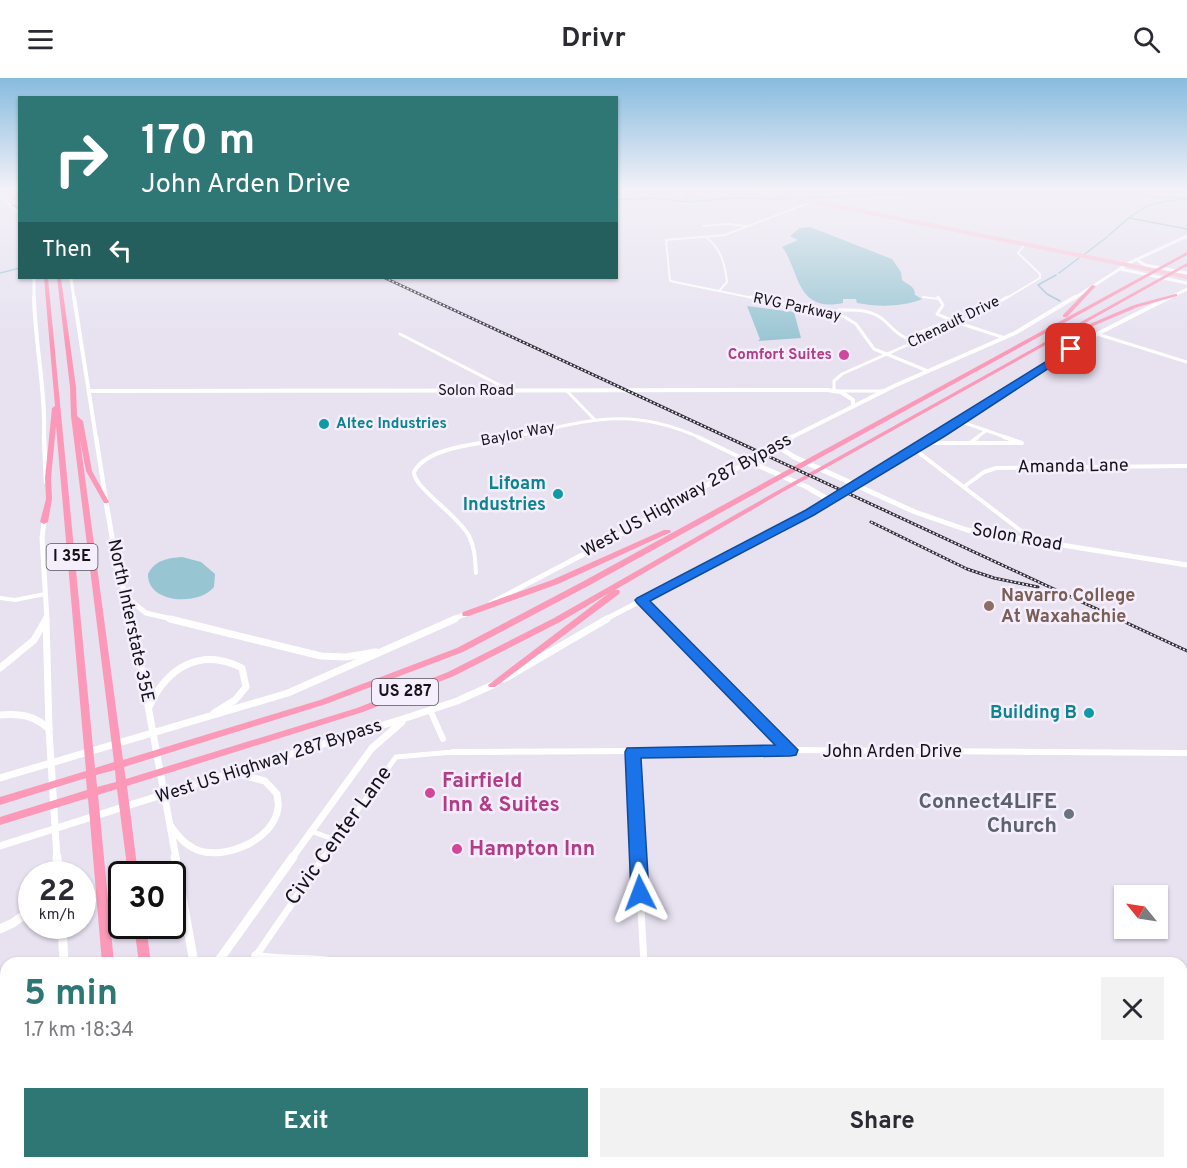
<!DOCTYPE html>
<meta charset="utf-8">
<style>
:root{--surface:#fff;--page:#f2f2f3;--text:#2b2b33;--muted:#7c7c81;--accent:#2e7775}
body{margin:0;font-family:Overpass,sans-serif;background:var(--page);color:var(--text);height:100vh;display:flex;flex-direction:column;font-size:22px;white-space:nowrap}
*{box-sizing:border-box;margin:0}
p{font-size:20px;color:var(--muted)}
.icon{flex:none;width:33px;height:33px;fill:none;stroke:currentColor;stroke-width:2;stroke-linecap:round;stroke-linejoin:round}
.map{position:relative;flex:1;overflow:hidden}
.sheet{position:absolute;left:0px;top:879px;width:1188px;height:212px;display:flex;flex-direction:column;background:var(--surface);border-radius:18px 18px 0 0;box-shadow:0 2px 4px #0004}
.sheet>*{flex:none}
.hud{position:absolute;left:18px;top:18px;width:600px;height:183px;border-radius:0px;box-shadow:0 2px 4px #0004;background:#2e7775;color:#fff;overflow:hidden}
.needle{width:39px;rotate:300deg}
.controls{position:absolute;left:1114px;top:807px;display:grid;gap:12px}
.controls a{display:grid;place-items:center;width:54px;height:54px;border-radius:0px;background:var(--surface);box-shadow:0 2px 4px #0004;font-size:30px}
.speed{position:absolute;left:18px;top:783px;display:flex;gap:12px;font-size:30px;font-weight:700;text-align:center}
.speed>*{display:grid;place-content:center;width:78px;height:78px;border-radius:50%;background:var(--surface);box-shadow:0 2px 4px #0004;line-height:1}
.speed small{font-size:15px;font-weight:400}
.speed .limit{border:3px solid #111;border-radius:9px;background:#fff;color:#111}
.pin{position:absolute;display:grid;place-items:center;width:51px;height:51px;color:#fff;margin:-26px;border-radius:12px;box-shadow:0 3px 9px #0006}
.me{position:absolute;width:66px;margin:-33px;rotate:357deg;stroke-linejoin:round;filter:drop-shadow(0 0 4px #0008)}
.turn{display:flex;align-items:center;gap:21px;height:126px;padding:0 24px;font-size:27px}
.turn .icon{width:78px;height:78px;stroke-width:2.5}
.turn b{display:block;font-size:42px;line-height:51px}
.then{display:flex;align-items:center;height:57px;padding:0 24px;background:#0003;gap:12px;font-size:22px}
.round{display:grid;place-items:center;flex:none;width:63px;height:63px;border-radius:0px;background:var(--page)}
.summary{display:flex;align-items:center;justify-content:space-between;height:102px;padding:0 24px}
h1{font-size:36px;font-weight:700;line-height:45px;color:var(--accent)}
.action{display:flex;gap:12px;margin-top:auto;padding:12px 24px}
.action a{flex:1;height:69px;border-radius:0px;background:var(--accent);color:#fff;font-size:24px;font-weight:700;line-height:69px;text-align:center}
.action a+a{background:var(--page);color:var(--text)}
header{display:flex;justify-content:space-between;align-items:center;height:78px;padding:0 24px;background:var(--surface);font-size:27px;font-weight:700}
.map>svg:first-child{display:block}
</style>
<header><svg class="icon" aria-label="menu" viewBox="0 0 24 24"><path d="M4 6h16M4 12h16M4 18h16"/></svg>Drivr<svg class="icon" aria-label="search" viewBox="0 0 24 24"><circle cx="10" cy="10" r="6"/><path d="M15 15l6 6"/></svg></header>
<div class="map">
<svg width="1187" height="1090" viewBox="0 0 1187 1090">
<rect width="100%" height="100%" fill="#e7e1f0"/>
<g fill="#97c5d2">
<path d="M810,149L892,181L901,194L902,202C908,207 915,208 915,217L922,221C903,229 878,229 857,225L856,221H843V225C795,235 800,192 782,169L798,162L790,158L800,150Z"/>
<polygon points="747,228 794,234 801,260 758,263 760,261"/>
<path d="M182,479L201,484L215,496L214,509C199,528 147,526 148,496C155,482 168,480 182,479Z"/>
</g>
<g fill="none" stroke-linecap="round" stroke-linejoin="round">
<g stroke="#97c5d2" stroke-width="1.5">
<polyline points="838,113 861,113"/>
<polyline points="1113,113 1159,120 1187,119"/>
<polyline points="808,120 980,113"/>
<polyline points="616,122 655,120 688,124 733,120 791,121"/>
<polyline points="690,123 685,118 694,115"/>
<polyline points="1129,140 1187,151"/>
<path d="M1109,157C1139,131 1146,123 1187,121"/>
<polyline points="1085,176 1107,159"/>
<polyline points="0,195 20,190"/>
<polyline points="1059,195 1079,180"/>
<polyline points="1056,197 1038,207 1047,216 1060,223"/>
</g>
<g stroke="#fff" stroke-width="2">
<polyline points="693,113 715,118"/>
<polyline points="703,148 729,146 745,148"/>
<path d="M707,160C721,171 725,186 727,204L719,213"/>
<polyline points="923,219 939,221"/>
<polyline points="758,221 670,203 666,162 725,157 811,124"/>
<polyline points="1005,221 1040,200 1040,196 1018,175 1025,166"/>
</g>
<g stroke="#fff" stroke-width="3">
<polyline points="751,219 843,238 856,246 874,271 928,293"/>
<polyline points="938,219 943,227 937,236 951,242"/>
<path d="M834,236L839,232C857,232 873,231 886,244C893,251 897,256 906,260L951,242"/>
<polyline points="959,245 1005,260"/>
<polyline points="400,256 511,313"/>
<polyline points="1097,256 1187,284"/>
<polyline points="567,313 594,341"/>
<polyline points="884,313 834,313 834,303 842,296 986,232 1007,219"/>
<polyline points="959,343 1008,360"/>
<path d="M509,360C585,344 626,326 701,360"/>
<polyline points="976,360 987,352"/>
</g>
<g stroke="#fff" stroke-width="4">
<polyline points="698,359 748,383"/>
<polyline points="926,365 1022,365 1004,359"/>
<polyline points="970,365 978,359"/>
<polyline points="914,371 1033,462"/>
<polyline points="965,408 984,394 996,390 1187,388"/>
<path d="M476,495C475,482 475,470 469,458C459,438 413,409 414,394C429,366 488,366 516,359"/>
<polyline points="0,520 15,522 45,516"/>
<polyline points="642,522 662,542"/>
</g>
<g stroke="#fff" stroke-width="5">
<polyline points="661,541 790,672"/>
<polyline points="633,674 639,780"/>
<polyline points="310,753 336,762"/>
<polyline points="323,780 396,679 453,674"/>
</g>
<g stroke="#fff" stroke-width="7">
<polyline points="638,779 644,885"/>
<path d="M255,877C285,883 316,878 346,885"/>
<polyline points="251,885 324,779"/>
<polyline points="270,1084 271,1090"/>
<polyline points="717,1084 1000,1086"/>
<polyline points="293,1090 309,1084"/>
</g>
<g stroke="#fff" stroke-width="3">
<polyline points="0,118 20,136"/>
<polyline points="34,200 34,221"/>
<polyline points="71,200 74,221"/>
</g>
<g stroke="#fff" stroke-width="4">
<path d="M34,219C35,267 46,313 44,360"/>
<polyline points="74,219 96,360"/>
<polyline points="90,313 827,312 841,314 853,322 853,328"/>
</g>
<g stroke="#fff" stroke-width="4.5">
<polyline points="44,359 46,404"/>
<polyline points="96,359 106,423"/>
</g>
<g stroke="#fff" stroke-width="6">
<polyline points="430,632 443,661"/>
<polyline points="453,674 790,672 1187,675"/>
</g>
<g stroke="#fff" stroke-width="3">
<polyline points="1136,181 1145,187 1187,195"/>
<polyline points="1120,191 1187,205"/>
<polyline points="1073,221 1129,185 1187,158"/>
<polyline points="1167,221 1187,211"/>
</g>
<g stroke="#fff" stroke-width="4">
<polyline points="790,360 894,308 1015,255 1075,219"/>
<polyline points="932,360 1034,293 1097,256 1170,219"/>
</g>
<g stroke="#fff" stroke-width="5">
<polyline points="776,367 794,379 915,434 967,452 1187,487"/>
<polyline points="748,383 807,409 829,422"/>
<polyline points="106,424 117,488 132,542"/>
<polyline points="44,444 42,460 47,542"/>
<polyline points="126,519 146,535 176,542"/>
<polyline points="491,525 603,466 792,359"/>
<polyline points="451,542 468,535"/>
<polyline points="604,542 810,435 935,359"/>
</g>
<g stroke="#fff" stroke-width="7">
<polyline points="46,541 49,651 57,780"/>
<polyline points="132,541 176,780"/>
<polyline points="170,541 321,578 346,579 376,574"/>
<polyline points="0,590 34,562 45,543"/>
<polyline points="504,601 607,541"/>
<path d="M149,629C167,589 201,569 242,590L246,609L235,622L214,635"/>
<path d="M0,637C19,635 34,637 49,651"/>
<polyline points="0,700 288,615 455,541"/>
<path d="M170,747C176,756 183,765 193,770C220,785 274,763 278,730C279,725 277,720 277,716L265,703L239,696"/>
<polyline points="0,768 412,638 457,623 495,606"/>
<polyline points="292,780 372,670 402,644"/>
</g>
<g stroke="#fff" stroke-width="9">
<polyline points="57,779 58,796"/>
<polyline points="175,779 194,885"/>
<polyline points="62,848 64,885"/>
<polyline points="0,851 13,845 32,831"/>
<polyline points="217,885 293,779"/>
<polyline points="0,929 6,931"/>
<polyline points="83,1084 84,1090"/>
<polyline points="225,1084 226,1090"/>
</g>
<polyline stroke="#fdc2d4" stroke-width="4" points="761,113 1187,199"/>
<g fill="#fc99b8" fill-rule="evenodd">
<polygon points="3,113 8,113 20,122 20,125"/>
<polygon points="15,113 20,113 20,116"/>
<polygon points="12,126 20,129 20,132 11,128"/>
<path d="M1187,174V177L588,508L463,574L326,626L124,689L126,701L357,630L448,594L554,540L777,413L1187,185V188L781,415L615,512H619L620,514L619,516L495,609H489L488,607L609,515L560,544L454,598L363,634L127,708L138,796H128L117,711L98,717L114,885H102L88,720L0,747V739L87,712L86,700L0,727V719L86,693L56,348L51,400L52,421L48,444L44,446L40,444L46,421L45,400L52,330L55,328L44,200H48L95,690L114,684L71,338L70,309L57,200H61L76,309L77,338L83,343L92,393L109,424L108,425H104L86,393L80,362L123,682L320,622L457,570L582,504ZM115,692L116,704L97,709L96,697Z"/>
<polygon points="1092,207 1096,208 1067,239 1063,239 1063,237"/>
<polygon points="1175,216 1177,216 1177,218 1138,229 1081,253 1076,252 1134,227"/>
<polygon points="664,452 670,452 671,454 558,506 469,538 463,538 462,536 463,534 552,502"/>
<polygon points="134,848 146,848 151,885 139,885"/>
<polygon points="119,1084 133,1084 134,1090 120,1090"/>
<polygon points="163,1084 177,1084 178,1090 164,1090"/>
</g>
<defs>
<g id="rail">
<polyline points="385,200 1187,573"/>
<polyline points="871,444 967,491 994,500 1038,509"/>
</g>
</defs>
<use href="#rail" stroke="#2f2d33" stroke-width="3"/>
<use href="#rail" stroke="#f4eefd" stroke-width="1.5" stroke-dasharray="2" stroke-linecap="butt"/>
</g>
<linearGradient id="sky" x2="0" y2="1"><stop stop-color="#87bbdf"/><stop offset="0.42" stop-color="#f4f2f8"/><stop offset="1" stop-color="#f4f2f8" stop-opacity="0"/></linearGradient>
<rect width="1187" height="266" fill="url(#sky)"/>
<polygon fill="#1a73e8" stroke="#114b97" stroke-width="1.5" points="1071,268 1075,269 1075,273 945,358 814,437 650,523 798,672 796,677 790,678 641,680 649,815 647,820 640,823 634,820 631,815 625,674 627,670 775,667 637,525 635,522 637,520 806,432"/>
<g fill="#d1479c" stroke="#f4eefd" stroke-width="2">
<circle cx="844" cy="277" r="6"/>
<circle cx="430" cy="715" r="6"/>
<circle cx="457" cy="771" r="6"/>
</g>
<g fill="#0f9aa8" stroke="#f4eefd" stroke-width="2">
<circle cx="324" cy="346" r="6"/>
<circle cx="558" cy="416" r="6"/>
<circle cx="1089" cy="635" r="6"/>
</g>
<circle fill="#8d6e63" stroke="#f4eefd" stroke-width="2" cx="989" cy="528" r="6"/>
<circle fill="#6b7280" stroke="#f4eefd" stroke-width="2" cx="1069" cy="736" r="6"/>
<g text-anchor="middle" dominant-baseline="central" stroke-width="5" stroke-linejoin="round" paint-order="stroke">
<g font-size="15" fill="#151318" stroke="#f4eefd">
<text transform="translate(797 230) rotate(12)">RVG Parkway</text>
<text transform="translate(954 245) rotate(-26)">Chenault Drive</text>
<text x="476" y="313">Solon Road</text>
<text transform="translate(518 357) rotate(-11)">Baylor Way</text>
</g>
<g font-size="15" font-weight="bold" fill="#b23c85" stroke="#f4eefd" text-anchor="end">
<text x="832" y="277">Comfort Suites</text>
</g>
<g font-size="15" font-weight="bold" fill="#0d838f" stroke="#f4eefd" text-anchor="start">
<text x="336" y="346">Altec Industries</text>
</g>
<g fill="#f4eefd" stroke="#58555d" stroke-width="1.5">
<rect x="46.5" y="466" width="51" height="26" rx="4.5"/>
<rect x="372" y="601" width="66" height="26" rx="4.5"/>
</g>
<g font-size="16" font-weight="bold" fill="#151318">
<text x="72" y="479">I 35E</text>
<text x="405" y="614">US 287</text>
</g>
<g font-size="18" fill="#151318" stroke="#f4eefd">
<text transform="translate(1073 389) rotate(-1)">Amanda Lane</text>
<text transform="translate(687 418) rotate(-29)">West US Highway 287 Bypass</text>
<text transform="translate(1017 460) rotate(10)">Solon Road</text>
<text transform="translate(130 543) rotate(78)">North Interstate 35E</text>
<text x="892" y="674">John Arden Drive</text>
<text transform="translate(269 684) rotate(-18)">West US Highway 287 Bypass</text>
</g>
<g font-size="18" font-weight="bold" fill="#0d838f" stroke="#f4eefd" text-anchor="end">
<text x="546" y="406">Lifoam<tspan x="546" dy="21">Industries</tspan></text>
<text x="1077" y="635">Building B</text>
</g>
<g font-size="18" font-weight="bold" fill="#785e54" stroke="#f4eefd" text-anchor="start">
<text x="1001" y="518">Navarro College<tspan x="1001" dy="21">At Waxahachie</tspan></text>
</g>
<g font-size="21" font-weight="bold" fill="#b23c85" stroke="#f4eefd" text-anchor="start">
<text x="442" y="703">Fairfield<tspan x="442" dy="24">Inn &amp; Suites</tspan></text>
<text x="469" y="771">Hampton Inn</text>
</g>
<g font-size="21" font-weight="bold" fill="#5b616d" stroke="#f4eefd" text-anchor="end">
<text x="1057" y="724">Connect4LIFE<tspan x="1057" dy="24">Church</tspan></text>
</g>
<g font-size="21" fill="#151318" stroke="#f4eefd">
<text transform="translate(339 758) rotate(-54)">Civic Center Lane</text>
</g>
</g>
</svg>
<div class="controls">
<a><svg class="needle" viewBox="-14 -14 28 28"><path d="M0-13l5 13h-10z" fill="#e53935"/><path d="M0 13l5-13h-10z" fill="#7c7c81"/></svg></a>
</div>
<div class="speed"><div>22<small>km/h</small></div><div class="limit">30</div></div>
<div class="pin" style="left:1071px;top:271px;background:#d93025"><svg class="icon" aria-label="arrive" viewBox="0 0 24 24"><path d="M6 21V4h12l-3 4 3 4H6"/></svg></div>
<svg class="me" style="left:640px;top:815px" viewBox="-20 -20 40 40"><path d="M0-17L14 15 0 8-14 15z" fill="#1a73e8" stroke="#fff" stroke-width="4"/></svg>
<div class="hud">
<div class="turn"><svg class="icon" aria-label="right" viewBox="0 0 24 24"><path d="M7 20v-9h11M14 6l5 5-5 5"/></svg><div><b>170 m</b>John Arden Drive</div></div>
<div class="then">Then<svg class="icon" aria-label="left" viewBox="0 0 24 24"><path d="M17 20v-9H6M10 6l-5 5 5 5"/></svg></div>
</div>
<section class="sheet">
<div class="summary"><div><h1>5 min</h1><p>1.7 km · 18:34</p></div><a class="round"><svg class="icon" aria-label="close" viewBox="0 0 24 24"><path d="M6 6l12 12M18 6L6 18"/></svg></a></div>
<div class="action"><a>Exit</a><a>Share</a></div>
</section>
</div>
